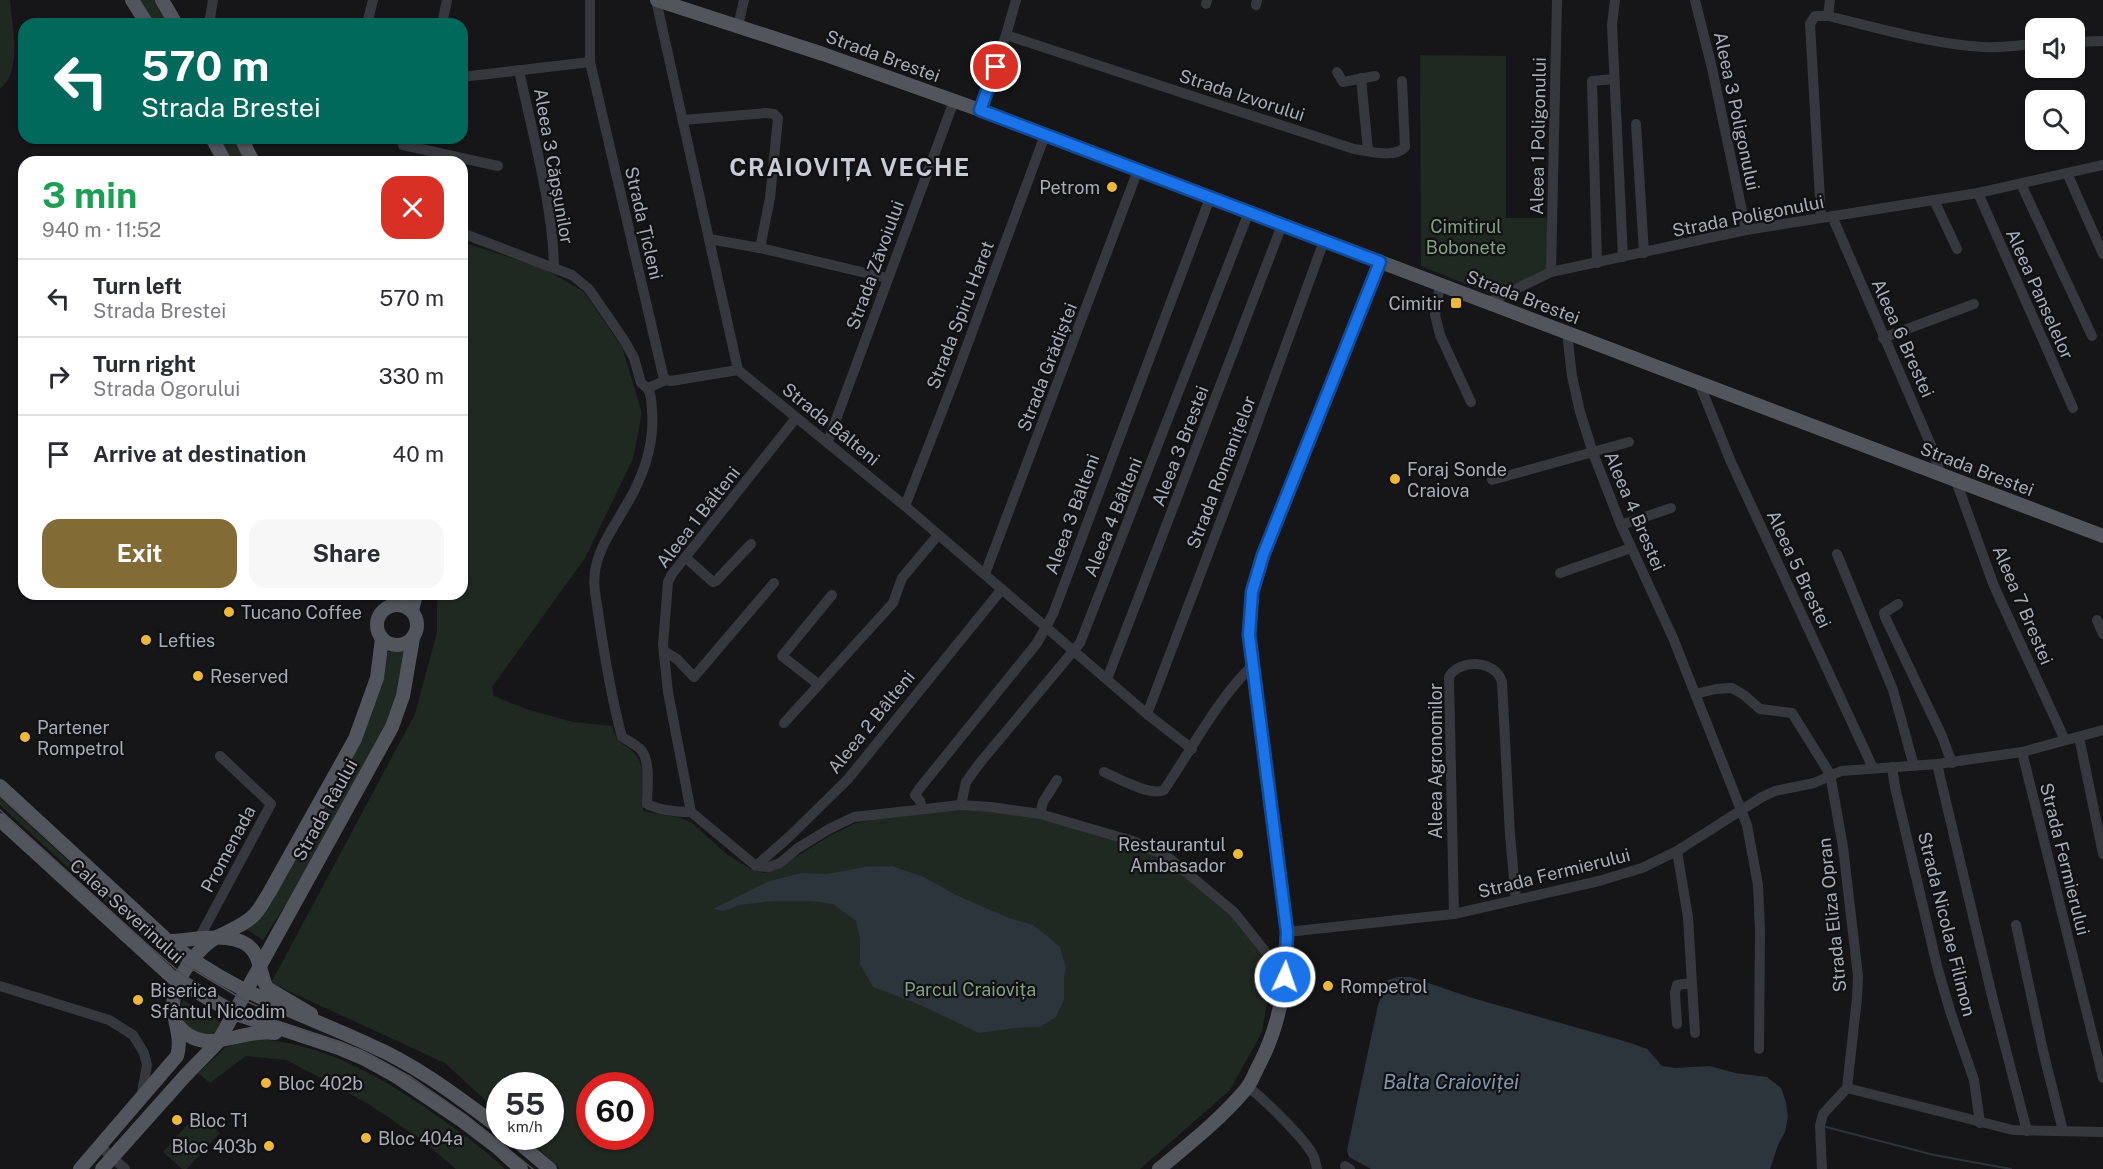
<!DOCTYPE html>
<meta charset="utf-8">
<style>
:root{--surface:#fff;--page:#f7f7f7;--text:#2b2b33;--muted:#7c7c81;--line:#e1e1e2;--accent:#836b35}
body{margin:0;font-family:"Public Sans",sans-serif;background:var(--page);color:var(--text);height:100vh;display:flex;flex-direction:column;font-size:22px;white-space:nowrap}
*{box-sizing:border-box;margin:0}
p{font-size:20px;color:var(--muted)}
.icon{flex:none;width:33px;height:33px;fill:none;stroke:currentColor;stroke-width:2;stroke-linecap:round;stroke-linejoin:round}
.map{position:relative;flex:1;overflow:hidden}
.drawer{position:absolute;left:18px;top:156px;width:450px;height:444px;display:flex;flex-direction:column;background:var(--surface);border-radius:18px;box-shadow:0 2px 4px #0004}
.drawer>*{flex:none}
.banner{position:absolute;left:18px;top:18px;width:450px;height:126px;border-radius:18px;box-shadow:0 2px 4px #0004;background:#00695c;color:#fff;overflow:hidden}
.controls{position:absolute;left:2025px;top:18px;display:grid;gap:12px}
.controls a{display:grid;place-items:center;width:60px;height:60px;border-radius:12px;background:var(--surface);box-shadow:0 2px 4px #0004;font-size:30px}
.speed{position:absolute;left:486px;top:1072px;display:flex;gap:12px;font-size:30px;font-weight:700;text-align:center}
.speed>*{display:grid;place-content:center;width:78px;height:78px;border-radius:50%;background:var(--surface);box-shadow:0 2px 4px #0004;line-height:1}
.speed small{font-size:15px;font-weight:400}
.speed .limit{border:9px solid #d22;background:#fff;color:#111}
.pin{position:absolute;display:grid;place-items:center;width:51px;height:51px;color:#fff;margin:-26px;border:3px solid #fff;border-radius:50%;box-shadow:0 2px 6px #0007}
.me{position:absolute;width:66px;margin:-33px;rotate:3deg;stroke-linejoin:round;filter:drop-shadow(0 0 4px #0008)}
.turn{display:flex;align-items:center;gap:21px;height:126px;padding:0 24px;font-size:27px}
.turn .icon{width:78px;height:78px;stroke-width:2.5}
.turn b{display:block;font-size:42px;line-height:51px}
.round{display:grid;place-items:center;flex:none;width:63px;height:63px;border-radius:18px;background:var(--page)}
.headline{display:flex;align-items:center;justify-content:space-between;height:102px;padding:0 24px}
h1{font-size:36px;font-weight:700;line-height:45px;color:#1e9e55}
.action{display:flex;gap:12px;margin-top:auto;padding:12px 24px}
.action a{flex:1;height:69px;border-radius:18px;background:var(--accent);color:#fff;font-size:24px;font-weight:700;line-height:69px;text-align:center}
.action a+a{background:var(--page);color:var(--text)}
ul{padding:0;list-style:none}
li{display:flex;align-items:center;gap:18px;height:78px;padding:0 24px;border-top:2px solid var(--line)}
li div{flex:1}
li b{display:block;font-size:22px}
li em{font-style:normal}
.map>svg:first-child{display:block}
</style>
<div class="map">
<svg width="2103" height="1169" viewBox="0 0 2103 1169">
<rect width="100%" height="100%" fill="#161618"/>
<g fill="#202822" fill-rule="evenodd">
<path d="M0,0H10C12,27 23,70 0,89Z"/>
<polygon points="138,0 156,0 170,24 153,24"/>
<polygon points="1420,55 1506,56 1506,218 1547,218 1547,271 1490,294 1421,266"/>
<polygon points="218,138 235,138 248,162 230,162"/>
<path d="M462,242L545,269L584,292L622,347L642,413L633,459L585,558L492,687L494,696L526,709L573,722L612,726C617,748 629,743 638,758C647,772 643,796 643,811L681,818L692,823L728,855L751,869L764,873L775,870L831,835L856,823L889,817L961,810H980L1037,818L1133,845L1166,860L1233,916L1273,967L1262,1032L1230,1090L1140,1169H560L526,1137H550V1086H500L499,1113L445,1063L271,983L415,714L437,632V594H462ZM590,1086H640V1137H590Z"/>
<polygon points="388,652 405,652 397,702 377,745 288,901 263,940 246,929 360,741 384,678"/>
<polygon points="0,798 179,963 176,967 0,805"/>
<polygon points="183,1000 223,1024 216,1034 206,1037 182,1023 180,1010"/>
<path d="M255,1039C325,1042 388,1081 443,1120C465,1135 486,1151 505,1169H456L419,1138L370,1105L327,1081L286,1060L246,1056L210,1083L198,1073L226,1047Z"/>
<polygon points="198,1113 220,1133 187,1169 182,1169 163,1152"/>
</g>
<g fill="#2c343c">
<polygon points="892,866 924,877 956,895 1009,918 1033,925 1047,936 1060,947 1066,968 1064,977 1064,1000 1056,1017 1040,1027 1016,1028 979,1033 918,1004 873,987 860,964 860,938 856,921 833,904 811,901 773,901 740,905 723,911 713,909 767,882 801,873 827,874 864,867"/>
<polygon points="1398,977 1411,977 1469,997 1631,1043 1647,1049 1662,1066 1675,1068 1710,1066 1735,1073 1767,1077 1781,1088 1786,1102 1788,1117 1785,1132 1778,1145 1770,1169 1371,1169 1349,1157 1347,1150 1378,1005 1388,980"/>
</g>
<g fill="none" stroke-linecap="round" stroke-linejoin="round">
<polyline stroke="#2c343c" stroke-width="2" points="1826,1127 1934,1155 2011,1169"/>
<g stroke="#37383d" stroke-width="10">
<polyline points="590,0 590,62 663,375 666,380"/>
<polyline points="656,0 738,370 905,506 1147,714 1192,749"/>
<polyline points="1615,0 1612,25 1623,257"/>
<polyline points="1695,0 1712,68 1746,230"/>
<polyline points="1206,4 1207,0"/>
<polyline points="1256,5 1257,0"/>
<polyline points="1828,16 1830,0"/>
<polyline points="209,24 213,0"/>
<polyline points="367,24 373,0"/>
<polyline points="442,24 447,0"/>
<polyline points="738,26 744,0"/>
<path d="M1006,35L1354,149C1369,151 1394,159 1405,147L1402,81"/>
<polyline points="2074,42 2103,41"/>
<path d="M519,70C532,133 553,204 554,268"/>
<polyline points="1337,72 1343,82 1375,76"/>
<polyline points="462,77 590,62"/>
<polyline points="1361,78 1368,151"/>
<polyline points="980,110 1006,35 1016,0"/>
<polyline points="683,120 766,113 774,114 778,118 770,198 760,248"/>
<polyline points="1636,124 1644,253"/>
<polyline points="402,138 403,145 498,166"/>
<polyline points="2067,173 2103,254"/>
<polyline points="2021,184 2092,336"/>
<polyline points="1978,193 2073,408"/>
<polyline points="1934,200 1957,249"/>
<polyline points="1832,216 1930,443 1941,475"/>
<path d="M1821,217L1810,24L1815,16H1828C1879,28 1931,44 1984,47C2001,48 2019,45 2036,44"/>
<path d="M462,233L572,275L589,289L624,340L634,358L641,383C652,390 651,398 652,410C655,446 642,480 624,509C613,528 601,545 596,566C592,582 596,597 598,612C604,654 611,696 622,737C629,741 637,745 642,751C651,764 647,789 647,804C661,811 676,812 691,812"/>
<polyline points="709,239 760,248 887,278"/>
<polyline points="1597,263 1592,81 1614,79"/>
<polyline points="1551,272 1557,0"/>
<polyline points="1440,285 1435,315 1440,335 1471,402"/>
<polyline points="1487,303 1551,272 1746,230 1978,193 2103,165"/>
<polyline points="1567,333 1572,376 1580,412 1593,453 1621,525 1673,638 1747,825 1758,885 1760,931 1759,1049"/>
<polyline points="1883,338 1974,304"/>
<polyline points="1699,383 1731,462 1873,768"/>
<polyline points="648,388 666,380 671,381 738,370"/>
<polyline points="828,441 954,101"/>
<polyline points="1492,480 1629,442"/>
<polyline points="1956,481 1994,586 2065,740"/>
<polyline points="905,506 955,378 1045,135"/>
<polyline points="1621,525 1671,508"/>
<polyline points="1837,554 1893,690 1914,766"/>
<polyline points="685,557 713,582 716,581 751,544"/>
<polyline points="1560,573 1631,548"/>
<polyline points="985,574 1138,170"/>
<polyline points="1898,604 1884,613 1885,617 1942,736 1952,763"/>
<polyline points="2097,620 2103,634"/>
<polyline points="664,651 677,659 694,677 774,583"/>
<polyline points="1107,679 1282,225"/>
<polyline points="818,684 782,656 832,595"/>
<polyline points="1695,694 1716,689 1732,688 1744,695 1760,709 1792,713 1830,774 1843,847 1858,976 1857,998 1847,1088 1823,1114 1820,1126 1822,1169"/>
<polyline points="1147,714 1245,457 1324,241"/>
<polyline points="784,723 893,603 902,578 938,535"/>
<polyline points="2079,737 2103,854"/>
<polyline points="2022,752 2103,1078"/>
<polyline points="1937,764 1993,1000 2027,1131"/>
<polyline points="1892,767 1895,787 1937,966 1951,1014 1974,1080 1980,1123"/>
<path d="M1104,772C1117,778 1151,797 1164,790C1190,752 1219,697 1252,666"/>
<polyline points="961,805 966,782 979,764 1080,643 1249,212"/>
<polyline points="922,808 920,801 915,795 919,789 1037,643 1053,614 1210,198"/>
<polyline points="1040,814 1043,802 1057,780"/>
<polyline points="1677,851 1688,917 1695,1033"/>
<polyline points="756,866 769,867 780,863 798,848 829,829 854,817 961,805 991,807 1040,814 1133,841 1168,857 1234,912 1269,956 1277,962 1287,965"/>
<polyline points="756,866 691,812 668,692 663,645 668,582 672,574 796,418"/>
<polyline points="756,866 790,836 848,779 1002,589"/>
<path d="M1454,914L1449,677C1460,658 1496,660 1502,682L1510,835L1516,900"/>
<polyline points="2016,925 2044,1055 2063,1131"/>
<polyline points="1287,932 1454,914 1599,881 1642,868 1677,851 1762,797 1775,791 1814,783 1841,771 1937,764 2022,752 2103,730"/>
<polyline points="198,940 271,804 220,756"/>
<polyline points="0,986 109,1020 133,1035 144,1053 147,1065 141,1098"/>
<polyline points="1677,1024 1675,993 1677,985 1692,983"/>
<path d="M1248,1087C1264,1099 1304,1138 1313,1155C1315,1159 1316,1165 1317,1169"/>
<polyline points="1847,1088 2013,1130 2103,1132"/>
<polyline points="100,1146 125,1169"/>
<polyline points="1345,1166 1350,1169"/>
</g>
<g stroke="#53555c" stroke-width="14">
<polyline points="132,0 147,24"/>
<polyline points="162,0 176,24"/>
<polyline points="657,0 823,54 980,110 2103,536"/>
<polyline points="212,138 225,162"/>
<polyline points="241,138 253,162"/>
<circle cx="397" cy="625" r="20"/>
<polyline points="412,611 416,594"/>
<path d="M0,786L168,941C231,993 300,1012 372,1046C418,1066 459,1098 500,1128"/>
<polyline points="0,820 173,978 233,1013 339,1048 365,1059 394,1075 461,1120 498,1148 521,1169"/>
<path d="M168,941C192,941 239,928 254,952C261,963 261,977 267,988L311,1014"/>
<path d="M176,1023C203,1060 238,1028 275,1033"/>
<polyline points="512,1137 550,1169"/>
<path d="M80,1169L177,1056C184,1034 168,1014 175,991C180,973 200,946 217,937C230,930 243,926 253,916C260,910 264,900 269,893L355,739L377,678L382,639"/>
<polyline points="102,1169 185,1076 218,1042 392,727 403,696 413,638"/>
<path d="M1159,1169C1189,1144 1221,1119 1246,1089C1252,1082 1255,1072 1259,1065C1281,1023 1287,979 1287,932L1249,635L1252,593L1263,556L1380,262"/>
</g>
<g stroke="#4e5056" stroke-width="1.5">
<polyline points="0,796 182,963 242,999 259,1007"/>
<polyline points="0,810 149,946 183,975 237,1007 361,1050 411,1077 466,1115 533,1169"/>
</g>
</g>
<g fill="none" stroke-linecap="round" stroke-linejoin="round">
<defs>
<polyline id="route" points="996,67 980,110 1380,262 1263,555 1252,592 1249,635 1287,932 1285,977"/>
</defs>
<use href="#route" stroke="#114b97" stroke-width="15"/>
<use href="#route" stroke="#1a73e8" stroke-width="10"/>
</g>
<g fill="#eeb938" stroke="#111113" stroke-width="2">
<circle cx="1112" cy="187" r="6"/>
<rect x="1450" y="297" width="12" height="12" rx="3"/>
<circle cx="1395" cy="479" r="6"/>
<circle cx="229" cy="612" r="6"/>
<circle cx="146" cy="640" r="6"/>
<circle cx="198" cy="676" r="6"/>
<circle cx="25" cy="737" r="6"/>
<circle cx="1238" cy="854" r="6"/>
<circle cx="1328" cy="986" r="6"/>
<circle cx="138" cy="1000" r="6"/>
<circle cx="266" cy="1083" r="6"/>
<circle cx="177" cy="1120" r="6"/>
<circle cx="366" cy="1138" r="6"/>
<circle cx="269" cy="1146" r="6"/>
</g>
<g text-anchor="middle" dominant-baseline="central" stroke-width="4.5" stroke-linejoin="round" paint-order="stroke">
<g font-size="18" fill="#a8adb8" stroke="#111113">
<text transform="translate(883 56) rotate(20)">Strada Brestei</text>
<text transform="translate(1242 95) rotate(18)">Strada Izvorului</text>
<text transform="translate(1737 111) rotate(78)">Aleea 3 Poligonului</text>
<text transform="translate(1538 136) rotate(-89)">Aleea 1 Poligonului</text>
<text transform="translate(554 166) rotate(80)">Aleea 3 Căpșunilor</text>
<text transform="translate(1748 216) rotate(-11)">Strada Poligonului</text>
<text transform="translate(644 223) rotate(77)">Strada Țicleni</text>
<text transform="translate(875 265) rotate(-70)">Strada Zăvoiului</text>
<text transform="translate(2040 294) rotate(66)">Aleea Panselelor</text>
<text transform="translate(1523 297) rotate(21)">Strada Brestei</text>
<text transform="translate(960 315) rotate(-69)">Strada Spiru Haret</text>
<text transform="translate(1903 338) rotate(66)">Aleea 6 Brestei</text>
<text transform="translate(1047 367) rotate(-69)">Strada Grădiștei</text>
<text transform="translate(831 424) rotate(39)">Strada Bâlteni</text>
<text transform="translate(1180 446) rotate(-69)">Aleea 3 Brestei</text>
<text transform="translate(1977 469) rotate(21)">Strada Brestei</text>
<text transform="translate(1221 472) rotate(-69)">Strada Romanițelor</text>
<text transform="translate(1635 511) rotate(67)">Aleea 4 Brestei</text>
<text transform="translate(1072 514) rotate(-70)">Aleea 3 Bâlteni</text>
<text transform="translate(698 517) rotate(-52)">Aleea 1 Bâlteni</text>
<text transform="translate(1113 517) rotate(-68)">Aleea 4 Bâlteni</text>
<text transform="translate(1799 569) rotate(65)">Aleea 5 Brestei</text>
<text transform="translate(2023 605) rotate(67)">Aleea 7 Brestei</text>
<text transform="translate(871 722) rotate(-51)">Aleea 2 Bâlteni</text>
<text transform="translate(1435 761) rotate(-90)">Aleea Agronomilor</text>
<text transform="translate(325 810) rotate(-61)">Strada Râului</text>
<text transform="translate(228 849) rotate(-62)">Promenada</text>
<text transform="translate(2065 859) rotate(76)">Strada Fermierului</text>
<text transform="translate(1554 873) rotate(-14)">Strada Fermierului</text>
<text transform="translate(127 911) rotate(42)">Calea Severinului</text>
<text transform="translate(1832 915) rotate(-96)">Strada Eliza Opran</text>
<text transform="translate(1947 924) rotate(76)">Strada Nicolae Filimon</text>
</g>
<g font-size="18" fill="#a8adb8" stroke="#111113" text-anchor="start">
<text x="1100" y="187" text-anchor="end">Petrom</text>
<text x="1444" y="303" text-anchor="end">Cimitir</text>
<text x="1407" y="469">Foraj Sonde<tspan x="1407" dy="21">Craiova</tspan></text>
<text x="241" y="612">Tucano Coffee</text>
<text x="158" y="640">Lefties</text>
<text x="210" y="676">Reserved</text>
<text x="37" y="727">Partener<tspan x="37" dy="21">Rompetrol</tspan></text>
<text x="1226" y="844" text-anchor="end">Restaurantul<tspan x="1226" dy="21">Ambasador</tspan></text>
<text x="1340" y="986">Rompetrol</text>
<text x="150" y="990">Biserica<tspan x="150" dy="21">Sfântul Nicodim</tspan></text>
<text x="278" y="1083">Bloc 402b</text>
<text x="189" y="1120">Bloc T1</text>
<text x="378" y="1138">Bloc 404a</text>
<text x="257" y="1146" text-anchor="end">Bloc 403b</text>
</g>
<g font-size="18" fill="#80a283" stroke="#111113">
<text x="1466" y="226">Cimitirul<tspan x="1466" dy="21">Bobonete</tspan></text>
<text x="970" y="989">Parcul Craiovița</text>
</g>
<g font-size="20" font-style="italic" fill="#8099b2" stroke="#111113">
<text x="1451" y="1082">Balta Craioviței</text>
</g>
<g font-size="24" font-weight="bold" letter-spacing="1.5" fill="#c9ccd4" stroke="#111113">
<text x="850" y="167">CRAIOVIȚA VECHE</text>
</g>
</g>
</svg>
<div class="controls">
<a><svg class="icon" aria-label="sound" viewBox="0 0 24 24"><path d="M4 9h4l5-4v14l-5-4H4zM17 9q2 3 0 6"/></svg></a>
<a><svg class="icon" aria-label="search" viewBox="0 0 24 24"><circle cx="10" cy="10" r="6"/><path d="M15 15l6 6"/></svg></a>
</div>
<div class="speed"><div>55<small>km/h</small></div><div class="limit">60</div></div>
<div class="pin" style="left:996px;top:67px;background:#d93025"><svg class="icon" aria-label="arrive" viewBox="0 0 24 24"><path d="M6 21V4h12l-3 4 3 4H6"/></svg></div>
<svg class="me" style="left:1285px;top:977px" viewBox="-20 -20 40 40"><circle r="17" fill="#1a73e8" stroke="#fff" stroke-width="3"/><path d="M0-11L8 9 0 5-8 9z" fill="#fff"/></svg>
<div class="banner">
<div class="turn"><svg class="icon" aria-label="left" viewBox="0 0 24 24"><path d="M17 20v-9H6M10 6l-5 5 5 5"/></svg><div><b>570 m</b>Strada Brestei</div></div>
</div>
<section class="drawer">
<div class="headline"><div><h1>3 min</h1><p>940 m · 11:52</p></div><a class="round" style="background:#d93025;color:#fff"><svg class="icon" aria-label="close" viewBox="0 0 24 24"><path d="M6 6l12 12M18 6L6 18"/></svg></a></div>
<ul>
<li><svg class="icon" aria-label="left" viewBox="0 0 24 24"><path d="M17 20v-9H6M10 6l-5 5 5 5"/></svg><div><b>Turn left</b><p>Strada Brestei</p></div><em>570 m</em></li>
<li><svg class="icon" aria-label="right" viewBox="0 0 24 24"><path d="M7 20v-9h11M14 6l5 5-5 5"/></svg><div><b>Turn right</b><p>Strada Ogorului</p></div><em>330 m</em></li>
<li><svg class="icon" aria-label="arrive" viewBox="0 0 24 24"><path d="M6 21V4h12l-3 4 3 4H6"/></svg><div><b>Arrive at destination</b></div><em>40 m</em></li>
</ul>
<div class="action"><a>Exit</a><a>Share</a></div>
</section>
</div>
